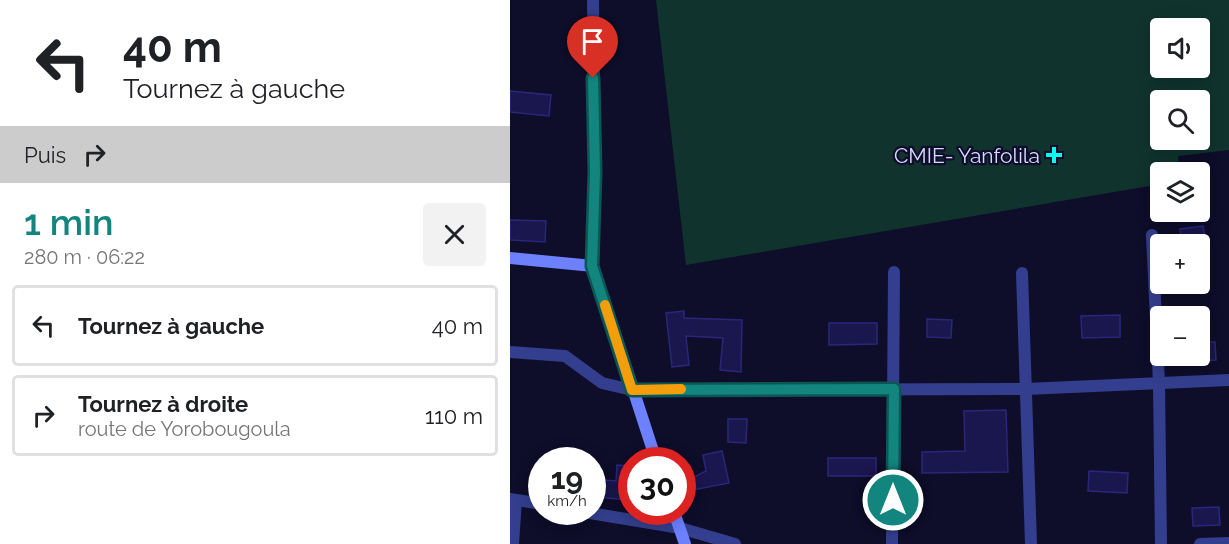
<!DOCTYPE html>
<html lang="fr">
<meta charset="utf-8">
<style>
:root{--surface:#fff;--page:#f2f2f2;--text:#202124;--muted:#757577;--line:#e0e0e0;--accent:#12857f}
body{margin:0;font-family:Raleway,sans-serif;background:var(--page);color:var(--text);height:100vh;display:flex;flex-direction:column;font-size:22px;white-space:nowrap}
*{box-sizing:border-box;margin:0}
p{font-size:20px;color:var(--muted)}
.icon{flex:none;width:33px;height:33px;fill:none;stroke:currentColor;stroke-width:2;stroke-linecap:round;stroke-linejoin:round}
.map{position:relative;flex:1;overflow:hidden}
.panel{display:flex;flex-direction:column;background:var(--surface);width:510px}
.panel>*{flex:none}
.banner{background:#fff;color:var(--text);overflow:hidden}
.controls{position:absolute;left:640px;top:18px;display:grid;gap:12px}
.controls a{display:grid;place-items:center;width:60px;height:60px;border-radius:6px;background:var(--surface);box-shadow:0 3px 15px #0003;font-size:30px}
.speed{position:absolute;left:18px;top:447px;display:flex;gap:12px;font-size:30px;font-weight:700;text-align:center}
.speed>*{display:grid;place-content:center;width:78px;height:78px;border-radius:50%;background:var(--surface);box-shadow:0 3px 15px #0003;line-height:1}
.speed small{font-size:15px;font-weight:400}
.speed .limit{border:9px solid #d22;background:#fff;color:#111}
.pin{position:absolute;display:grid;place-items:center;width:51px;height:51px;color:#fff;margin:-62px -26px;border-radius:50% 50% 50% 0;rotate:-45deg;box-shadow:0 0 6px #0007}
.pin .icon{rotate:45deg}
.me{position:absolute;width:66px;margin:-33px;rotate:0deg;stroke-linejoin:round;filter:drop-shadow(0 0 4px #0008)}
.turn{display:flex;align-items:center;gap:21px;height:126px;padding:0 24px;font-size:27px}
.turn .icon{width:78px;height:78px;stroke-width:2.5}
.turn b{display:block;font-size:42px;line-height:51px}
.then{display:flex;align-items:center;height:57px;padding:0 24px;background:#0003;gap:12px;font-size:22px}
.round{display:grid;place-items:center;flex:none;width:63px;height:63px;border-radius:6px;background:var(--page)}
.headline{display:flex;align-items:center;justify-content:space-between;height:102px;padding:0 24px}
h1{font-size:36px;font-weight:600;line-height:45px;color:var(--accent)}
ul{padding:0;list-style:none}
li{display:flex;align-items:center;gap:18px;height:81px;margin:0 12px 9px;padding:0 12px;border:3px solid var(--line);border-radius:6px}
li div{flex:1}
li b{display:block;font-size:22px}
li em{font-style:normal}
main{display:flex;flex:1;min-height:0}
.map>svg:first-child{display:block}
</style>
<main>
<section class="panel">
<div class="banner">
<div class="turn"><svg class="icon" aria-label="left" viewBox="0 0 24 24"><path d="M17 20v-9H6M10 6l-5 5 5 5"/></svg><div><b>40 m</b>Tournez à gauche</div></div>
<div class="then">Puis<svg class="icon" aria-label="right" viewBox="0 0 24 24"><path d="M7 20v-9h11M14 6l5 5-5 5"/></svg></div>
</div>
<div class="headline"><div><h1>1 min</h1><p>280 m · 06:22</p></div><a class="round"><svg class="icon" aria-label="close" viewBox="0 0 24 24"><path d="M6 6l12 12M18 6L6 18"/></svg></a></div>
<ul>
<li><svg class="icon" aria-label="left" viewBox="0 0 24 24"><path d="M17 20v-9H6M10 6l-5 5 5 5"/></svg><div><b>Tournez à gauche</b></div><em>40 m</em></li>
<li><svg class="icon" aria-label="right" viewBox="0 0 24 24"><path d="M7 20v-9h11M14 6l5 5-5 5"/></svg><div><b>Tournez à droite</b><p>route de Yorobougoula</p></div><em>110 m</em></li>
</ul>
</section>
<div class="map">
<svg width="719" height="544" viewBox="0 0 719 544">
<rect width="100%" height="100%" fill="#0e0d2a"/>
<path fill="#10342d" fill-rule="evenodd" d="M146,0H719V150L668,156L670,172H651V184L176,265ZM651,28H690V68H651ZM651,100H690V140H651Z"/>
<g fill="#19174d" stroke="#2a277b" stroke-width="1.5">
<polygon points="0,91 41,95 39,116 0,112"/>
<polygon points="0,220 36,221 35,242 0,240"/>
<polygon points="693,226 696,244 672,244 670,229"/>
<polygon points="174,311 174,318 232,320 231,372 210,370 213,338 176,336 179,365 162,367 156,313"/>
<polygon points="610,315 610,337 572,338 571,316"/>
<polygon points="417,319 442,320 441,338 417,337"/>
<polygon points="319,323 367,323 367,344 319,345"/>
<polygon points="690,342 705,342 706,360 690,361"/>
<polygon points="496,410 498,472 412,473 412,452 455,451 454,411"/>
<polygon points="218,419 237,419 236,443 218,442"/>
<polygon points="212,451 219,483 183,490 178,480 196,471 193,455"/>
<rect x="318" y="458" width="48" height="18"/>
<polygon points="107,465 122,466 122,500 82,497 82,479 106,481"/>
<polygon points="579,471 618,473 617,493 578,491"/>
<polygon points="709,507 710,525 683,526 682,508"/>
</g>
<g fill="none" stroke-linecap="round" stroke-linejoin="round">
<g stroke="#333f8e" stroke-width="12">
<polyline points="642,235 649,383 651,544"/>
<polyline points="83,266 85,172 83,0"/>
<polyline points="512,273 521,544"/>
<polyline points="0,352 55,356 92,383 122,390 516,389 719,380"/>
<polyline points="0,499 32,504"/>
<polyline points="74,512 170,528 225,544"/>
<polyline points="3,544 6,500"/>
<polyline points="382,544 384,272"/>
<polyline points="690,544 719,543"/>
</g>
<g stroke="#6d81ff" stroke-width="12">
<polyline points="0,258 83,266 146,460"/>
<polyline points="164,512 175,544"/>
</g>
</g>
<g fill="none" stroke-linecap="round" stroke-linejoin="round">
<defs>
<polyline id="route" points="83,78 85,172 82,266 122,390 384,389 383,500"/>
</defs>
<use href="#route" stroke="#0c5653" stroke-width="15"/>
<use href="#route" stroke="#12857f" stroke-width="10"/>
<polyline stroke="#f59e0b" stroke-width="10" points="95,305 122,390 171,389"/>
</g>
<path fill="#02ffef" stroke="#0e0d2a" stroke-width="2" d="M541 146h6v6h6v6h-6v6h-6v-6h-6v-6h6z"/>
<g text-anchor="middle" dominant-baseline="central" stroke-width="4.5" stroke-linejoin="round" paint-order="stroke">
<g font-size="21" fill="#d6d8ff" stroke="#0e0d2a" text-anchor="end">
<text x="530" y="155">CMIE- Yanfolila</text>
</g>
</g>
</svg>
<div class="controls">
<a><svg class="icon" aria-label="sound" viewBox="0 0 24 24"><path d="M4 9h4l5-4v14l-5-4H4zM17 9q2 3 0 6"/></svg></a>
<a><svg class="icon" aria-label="search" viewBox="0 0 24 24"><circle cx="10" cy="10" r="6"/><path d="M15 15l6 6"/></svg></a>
<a><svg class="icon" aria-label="layers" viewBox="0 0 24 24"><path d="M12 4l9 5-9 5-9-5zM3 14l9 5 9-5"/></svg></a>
<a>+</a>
<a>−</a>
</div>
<div class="speed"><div>19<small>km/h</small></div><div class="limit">30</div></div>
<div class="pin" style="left:83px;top:78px;background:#d93025"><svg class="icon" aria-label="arrive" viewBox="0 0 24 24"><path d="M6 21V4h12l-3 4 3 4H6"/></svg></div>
<svg class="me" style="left:383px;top:500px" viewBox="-20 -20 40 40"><circle r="17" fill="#12857f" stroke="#fff" stroke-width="3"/><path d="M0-11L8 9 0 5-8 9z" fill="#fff"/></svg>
</div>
</main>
